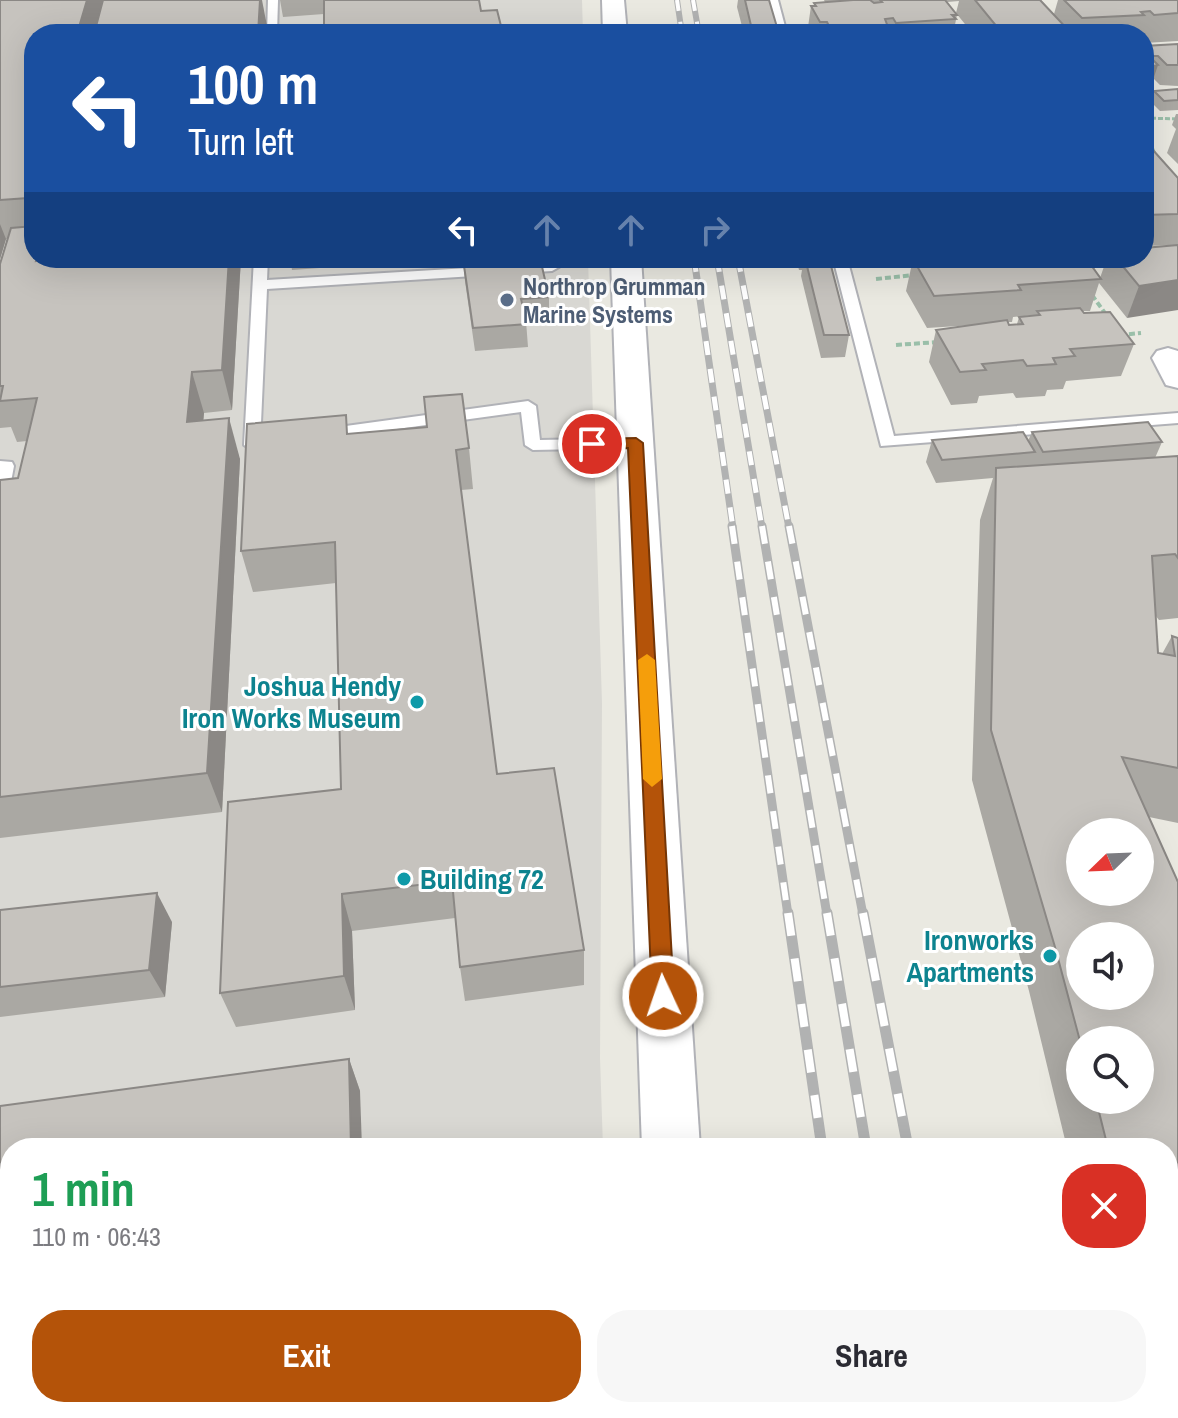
<!DOCTYPE html>
<meta charset="utf-8">
<style>
:root{--surface:#fff;--page:#f7f7f7;--text:#2b2b33;--muted:#7c7c81;--accent:#b45309}
body{margin:0;font-family:"Archivo Narrow",sans-serif;background:var(--page);color:var(--text);height:100vh;display:flex;flex-direction:column;font-size:30px;white-space:nowrap}
*{box-sizing:border-box;margin:0}
p{font-size:26px;color:var(--muted)}
.icon{flex:none;width:44px;height:44px;fill:none;stroke:currentColor;stroke-width:2;stroke-linecap:round;stroke-linejoin:round}
.map{position:relative;flex:1;overflow:hidden}
.details{position:absolute;left:0px;top:1138px;width:1178px;height:280px;display:flex;flex-direction:column;background:var(--surface);border-radius:32px 32px 0 0;box-shadow:0 8px 32px #0002}
.details>*{flex:none}
.banner{position:absolute;left:24px;top:24px;width:1130px;height:244px;border-radius:32px;box-shadow:0 8px 32px #0002;background:#1a4fa0;color:#fff;overflow:hidden}
.needle{width:52px;rotate:247deg}
.tools{position:absolute;left:1066px;top:818px;display:grid;gap:16px}
.tools a{display:grid;place-items:center;width:88px;height:88px;border-radius:50%;background:var(--surface);box-shadow:0 8px 32px #0002;font-size:40px}
.pin{position:absolute;display:grid;place-items:center;width:68px;height:68px;color:#fff;margin:-34px;border:4px solid #fff;border-radius:50%;box-shadow:0 2px 8px #0007}
.me{position:absolute;width:88px;margin:-44px;rotate:357deg;stroke-linejoin:round;filter:drop-shadow(0 0 6px #0008)}
.turn{display:flex;align-items:center;gap:28px;height:168px;padding:0 32px;font-size:36px}
.turn .icon{width:104px;height:104px;stroke-width:2.5}
.turn b{display:block;font-size:56px;line-height:68px}
.lanes{display:flex;align-items:center;height:76px;padding:0 32px;background:#0003;justify-content:center;gap:40px;direction:ltr}
.lanes .off{opacity:.35}
.round{display:grid;place-items:center;flex:none;width:84px;height:84px;border-radius:32px;background:var(--page)}
.overview{display:flex;align-items:center;justify-content:space-between;height:136px;padding:0 32px}
h1{font-size:48px;font-weight:800;line-height:60px;color:#1e9e55}
.action{display:flex;gap:16px;margin-top:auto;padding:16px 32px}
.action a{flex:1;height:92px;border-radius:32px;background:var(--accent);color:#fff;font-size:32px;font-weight:800;line-height:92px;text-align:center}
.action a+a{background:var(--page);color:var(--text)}
.map>svg:first-child{display:block}
</style>
<div class="map">
<svg width="1178" height="1418" viewBox="0 0 1178 1418">
<rect width="100%" height="100%" fill="#eae9e1"/>
<polygon fill="#d9d8d3" points="0,0 582,0 583,34 34,34 34,258 588,258 602,703 600,1058 603,1148 10,1148 10,1408 607,1408 607,1418 0,1418"/>
<g fill="none" stroke-linecap="round" stroke-linejoin="round">
<defs>
<g id="service">
<polygon points="268,0 278,0 277,34 267,34"/>
<polygon points="768,0 778,0 787,34 777,34"/>
<polygon points="254,258 268,258 267,280 552,263 559,267 552,271 267,289 260,445 252,450 244,445"/>
<polygon points="833,258 847,258 894,436 1178,413 1178,423 881,446"/>
<polygon points="528,401 536,406 540,440 636,438 644,443 636,448 533,450 525,445 521,412 324,439 316,434 324,429"/>
<polygon points="0,461 12,462 14,466 9,493 0,499"/>
<polygon points="357,1408 391,1408 387,1418 353,1418"/>
<polygon points="425,1408 461,1408 457,1418 421,1418"/>
</g>
<polygon id="minor" points="1168,348 1178,351 1178,388 1166,385 1152,358 1157,351"/>
<g id="tertiary">
<polygon points="602,0 624,0 627,34 603,34"/>
<polygon points="611,258 641,258 700,1148 642,1148"/>
<polygon points="653,1408 717,1408 718,1418 652,1418"/>
</g>
</defs>
<use href="#service" stroke="#b1b2b7" stroke-width="4"/>
<use href="#minor" stroke="#b1b2b7" stroke-width="4"/>
<use href="#tertiary" stroke="#b1b2b7" stroke-width="4"/>
<g stroke="#9abfa9" stroke-width="3" stroke-dasharray="5 2" stroke-linecap="butt">
<polyline points="1144,118 1178,119"/>
<polyline points="1144,129 1155,154"/>
</g>
<g stroke="#9abfa9" stroke-width="4" stroke-dasharray="6 3" stroke-linecap="butt">
<polyline points="1087,266 1109,264"/>
<polyline points="876,279 914,275"/>
<polyline points="1092,295 1107,316"/>
<polyline points="1120,335 1141,333"/>
<polyline points="896,345 938,342"/>
</g>
<use href="#service" fill="#fff" fill-rule="evenodd"/>
<use href="#minor" fill="#fff" fill-rule="evenodd"/>
<use href="#tertiary" fill="#fff" fill-rule="evenodd"/>
<defs>
<g id="rail-far3">
<polyline points="677,0 682,34"/>
<polyline points="693,0 699,34"/>
</g>
<g id="rail-far2">
<polyline points="694,258 733,528"/>
<polyline points="717,258 762,528"/>
<polyline points="738,258 789,528"/>
</g>
<g id="rail-far1">
<polyline points="732,526 788,915"/>
<polyline points="762,526 827,915"/>
<polyline points="789,526 863,915"/>
</g>
<g id="rail">
<polyline points="788,913 822,1148"/>
<polyline points="827,913 866,1148"/>
<polyline points="863,913 908,1148"/>
<polyline points="861,1408 863,1418"/>
<polyline points="910,1408 911,1418"/>
<polyline points="957,1408 959,1418"/>
</g>
</defs>
<use href="#rail-far3" stroke="#b1b2b2" stroke-width="6"/>
<use href="#rail-far2" stroke="#b1b2b2" stroke-width="7"/>
<use href="#rail-far1" stroke="#b1b2b2" stroke-width="9"/>
<use href="#rail" stroke="#b1b2b2" stroke-width="11"/>
<use href="#rail-far3" stroke="#fff" stroke-width="4" stroke-dasharray="11" stroke-linecap="butt"/>
<use href="#rail-far2" stroke="#fff" stroke-width="5" stroke-dasharray="14" stroke-linecap="butt"/>
<use href="#rail-far1" stroke="#fff" stroke-width="6" stroke-dasharray="18" stroke-linecap="butt"/>
<use href="#rail" stroke="#fff" stroke-width="8" stroke-dasharray="23" stroke-linecap="butt"/>
</g>
<g fill="#aaa8a3" fill-rule="evenodd">
<polygon points="0,0 267,26 267,34 34,34 34,258 57,258 57,259 241,258 232,410 204,413 203,420 240,459 222,812 0,838 0,480 18,478 27,441 17,442 11,427 0,428 0,264 7,239 6,239 0,259"/>
<polygon points="280,0 479,0 481,11 324,14 283,17"/>
<polygon points="738,0 769,0 779,34 744,34 737,7"/>
<polygon points="824,0 1050,0 1041,0 1054,14 1058,0 1178,0 1178,41 1144,43 1144,34 973,34 956,13 959,1 947,2 957,15 953,34 807,34 811,6 814,6 814,3 825,2"/>
<polygon points="1178,44 1178,86 1160,85 1154,79 1151,86 1144,87 1144,46"/>
<polygon points="1178,89 1178,110 1160,111 1150,101 1154,91"/>
<polygon points="1176,114 1178,114 1178,164 1167,153 1176,129 1172,125"/>
<polygon points="1144,140 1178,178 1178,245 1144,246"/>
<path d="M1178,245L1127,318L1099,283L1090,311H1082L1134,344L1121,376L1066,381L1063,389L1047,390L1045,396L1016,398L1013,393L979,396L977,403L951,405L929,362L936,330L974,325L927,328L906,291L913,259L946,258L945,261L938,262L975,260L973,258H1086L1100,278L1107,258H1116ZM1036,315L1019,317L1017,324L1009,325L1008,322H1012L1013,317Z"/>
<polygon points="290,258 458,258 292,270"/>
<polygon points="796,258 829,258 849,335 845,357 821,358 801,276 802,270 799,270"/>
<polygon points="463,259 549,297 549,319 526,321 528,347 475,351 465,281"/>
<path d="M1032,432L1162,442L1155,458L1178,456V618L1159,620L1155,615L1158,653L1162,654L1172,636L1178,638V823L1149,817L1178,882V1418H1133L1130,1408H1168V1148H1067L1029,991L972,780L980,520L993,478L936,483L926,462L932,440L1028,441ZM1080,1040L1140,1100H1080Z"/>
<polygon points="350,434 469,448 473,489 461,490 497,774 584,950 584,985 465,1001 460,967 455,918 352,931 355,1010 236,1027 220,993 341,789 336,583 253,592 241,551"/>
<polygon points="0,910 172,922 165,997 0,1017"/>
<polygon points="349,1059 360,1091 10,1148 10,1384 0,1385 0,1106"/>
</g>
<g fill="#8b8885">
<polygon points="87,0 106,0 97,34 77,34"/>
<polygon points="260,0 262,0 267,26 267,34 258,34"/>
<polygon points="1158,65 1151,86 1144,87 1144,68"/>
<polygon points="34,176 34,216 28,198"/>
<polygon points="0,224 6,239 0,259"/>
<polygon points="37,258 57,258 59,265 36,261"/>
<polygon points="229,258 241,258 232,410 222,370"/>
<polygon points="1178,280 1178,310 1127,318 1139,286"/>
<polygon points="192,372 204,413 200,463 187,422"/>
<polygon points="229,418 240,459 222,812 207,773"/>
<polygon points="157,893 172,922 165,997 149,970"/>
<polygon points="342,894 352,931 355,1010 344,976"/>
<polygon points="349,1059 360,1091 362,1148 351,1148"/>
<polygon points="153,1408 178,1408 178,1418 152,1418"/>
</g>
<g fill="#c6c3be" stroke="#8b8885" stroke-width="2" fill-rule="evenodd">
<polygon points="0,0 87,0 77,34 34,34 34,176 28,198 0,200"/>
<polygon points="103,0 260,0 258,34 94,34"/>
<polygon points="324,0 479,0 481,11 497,10 503,34 324,34"/>
<polygon points="745,0 769,0 779,34 753,34"/>
<polygon points="853,0 870,0 874,3 882,2 880,0 945,0 957,15 952,15 956,19 896,23 893,18 885,19 888,27 829,26 827,22 820,22 811,6 816,6 814,3"/>
<polygon points="975,0 1040,0 1072,34 1005,34 1004,32 994,32 991,28 998,28"/>
<polygon points="1064,0 1178,0 1178,13 1154,15 1150,11 1141,12 1144,15 1082,18"/>
<polygon points="1178,44 1178,65 1167,65 1158,56 1149,56 1158,65 1144,68 1144,46"/>
<polygon points="1178,89 1178,100 1164,101 1154,91"/>
<polygon points="1144,140 1178,178 1178,214 1144,215"/>
<polygon points="34,226 34,258 37,258 36,261 64,258 229,258 222,370 192,372 187,422 229,418 207,773 0,797 0,480 18,478 37,398 0,401 3,386 0,386 0,264 11,228"/>
<polygon points="1178,245 1178,280 1139,286 1116,258 1144,258 1144,248"/>
<polygon points="476,258 540,258 549,297 521,299 527,324 473,328 463,259"/>
<polygon points="805,258 829,258 849,335 824,335"/>
<polygon points="936,258 938,262 980,260 979,258 1038,258 1043,266 1050,265 1045,258 1086,258 1101,279 1018,285 1021,290 934,296 913,259"/>
<polygon points="1080,308 1084,313 1110,312 1134,344 1070,349 1075,356 1053,358 1056,364 1027,366 1023,360 982,364 986,370 960,372 936,330 1007,320 1009,325 1023,324 1019,317 1040,315 1037,311"/>
<polygon points="462,394 469,448 456,450 497,774 554,768 584,950 460,967 452,881 342,894 344,976 220,993 228,802 341,789 335,542 241,551 247,424 346,415 347,434 427,427 424,397"/>
<polygon points="1148,422 1162,442 1043,452 1032,432"/>
<polygon points="1023,432 1035,452 942,460 932,440"/>
<path d="M1178,456V558L1175,554L1152,556L1158,653L1175,656L1172,636L1178,638V768L1122,757L1178,882V1411L1168,1373V1148H1108L1096,1100H1140V1040H1080V1041L1055,947L991,730L996,468ZM1080,832H1140V892H1080ZM1080,936H1140V996H1080Z"/>
<polygon points="157,893 149,970 0,987 0,910"/>
<polygon points="349,1059 351,1148 10,1148 10,1358 0,1360 0,1106"/>
<polygon points="30,1408 153,1408 152,1418 29,1418"/>
</g>
<polygon fill="#b45309" stroke="#753606" stroke-width="2" points="636,438 643,443 674,996 671,1003 663,1006 656,1003 652,996 628,448 592,449 584,444 592,439"/>
<polygon fill="#f59e0b" points="647,654 655,660 662,779 652,787 643,779 638,660"/>
<circle fill="#5c6f8a" stroke="#fff" stroke-width="3" cx="507" cy="300" r="8"/>
<g fill="#0f9aa8" stroke="#fff" stroke-width="3">
<circle cx="417" cy="702" r="8"/>
<circle cx="404" cy="879" r="8"/>
<circle cx="1050" cy="956" r="8"/>
</g>
<g text-anchor="middle" dominant-baseline="central" stroke-width="6" stroke-linejoin="round" paint-order="stroke">
<g font-size="24" font-weight="bold" fill="#4e5e75" stroke="#fff" text-anchor="start">
<text x="523" y="286">Northrop Grumman<tspan x="523" dy="28">Marine Systems</tspan></text>
</g>
<g font-size="28" font-weight="bold" fill="#0d838f" stroke="#fff" text-anchor="end">
<text x="401" y="686">Joshua Hendy<tspan x="401" dy="32">Iron Works Museum</tspan></text>
<text x="420" y="879" text-anchor="start">Building 72</text>
<text x="1034" y="940">Ironworks<tspan x="1034" dy="32">Apartments</tspan></text>
</g>
</g>
</svg>
<div class="tools">
<a><svg class="needle" viewBox="-14 -14 28 28"><path d="M0-13l5 13h-10z" fill="#e53935"/><path d="M0 13l5-13h-10z" fill="#7c7c81"/></svg></a>
<a><svg class="icon" aria-label="sound" viewBox="0 0 24 24"><path d="M4 9h4l5-4v14l-5-4H4zM17 9q2 3 0 6"/></svg></a>
<a><svg class="icon" aria-label="search" viewBox="0 0 24 24"><circle cx="10" cy="10" r="6"/><path d="M15 15l6 6"/></svg></a>
</div>
<div class="pin" style="left:592px;top:444px;background:#d93025"><svg class="icon" aria-label="arrive" viewBox="0 0 24 24"><path d="M6 21V4h12l-3 4 3 4H6"/></svg></div>
<svg class="me" style="left:663px;top:996px" viewBox="-20 -20 40 40"><circle r="17" fill="#b45309" stroke="#fff" stroke-width="3"/><path d="M0-11L8 9 0 5-8 9z" fill="#fff"/></svg>
<div class="banner">
<div class="turn"><svg class="icon" aria-label="left" viewBox="0 0 24 24"><path d="M17 20v-9H6M10 6l-5 5 5 5"/></svg><div><b>100 m</b>Turn left</div></div>
<div class="lanes"><svg class="icon" aria-label="left" viewBox="0 0 24 24"><path d="M17 20v-9H6M10 6l-5 5 5 5"/></svg><svg class="icon off" aria-label="ahead" viewBox="0 0 24 24"><path d="M12 20V5M6 11l6-6 6 6"/></svg><svg class="icon off" aria-label="ahead" viewBox="0 0 24 24"><path d="M12 20V5M6 11l6-6 6 6"/></svg><svg class="icon off" aria-label="right" viewBox="0 0 24 24"><path d="M7 20v-9h11M14 6l5 5-5 5"/></svg></div>
</div>
<section class="details">
<div class="overview"><div><h1>1 min</h1><p>110 m · 06:43</p></div><a class="round" style="background:#d93025;color:#fff"><svg class="icon" aria-label="close" viewBox="0 0 24 24"><path d="M6 6l12 12M18 6L6 18"/></svg></a></div>
<div class="action"><a>Exit</a><a>Share</a></div>
</section>
</div>
